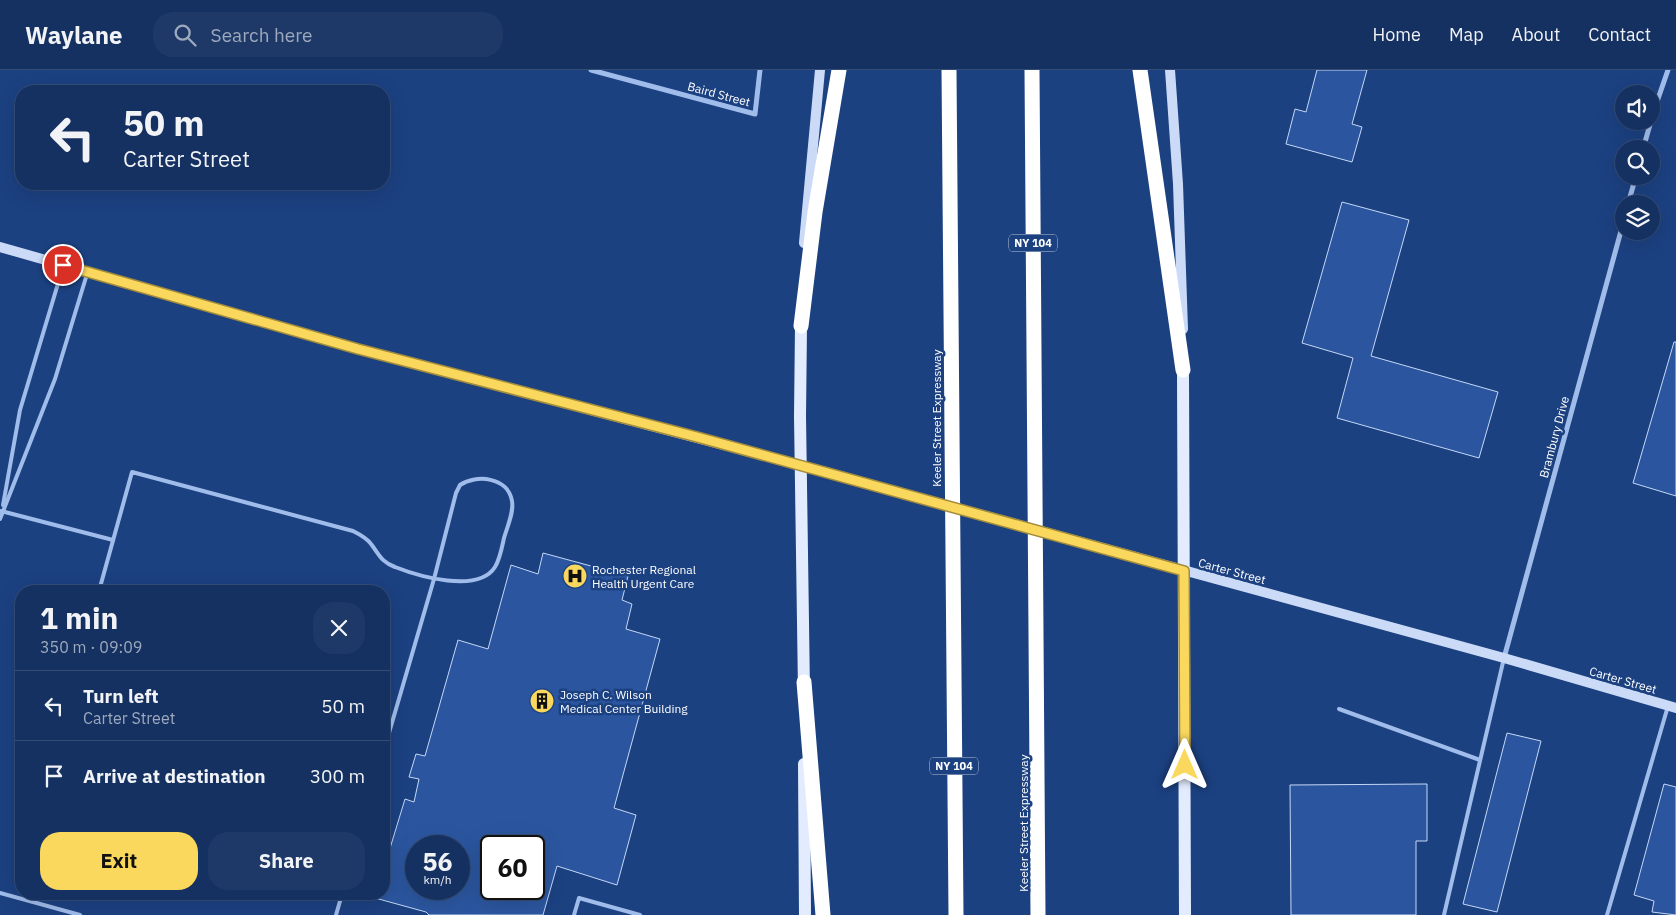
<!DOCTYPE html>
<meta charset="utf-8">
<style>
:root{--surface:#153161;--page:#1e3967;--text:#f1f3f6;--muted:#9da9bd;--line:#344c76;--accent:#fad85d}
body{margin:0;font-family:"IBM Plex Sans",sans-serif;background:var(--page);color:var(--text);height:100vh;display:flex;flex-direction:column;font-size:19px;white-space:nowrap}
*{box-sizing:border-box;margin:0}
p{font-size:16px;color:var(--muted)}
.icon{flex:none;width:28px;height:28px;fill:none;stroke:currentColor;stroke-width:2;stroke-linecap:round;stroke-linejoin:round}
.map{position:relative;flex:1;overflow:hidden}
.side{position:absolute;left:15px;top:515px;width:375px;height:315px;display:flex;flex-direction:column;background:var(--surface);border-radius:20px;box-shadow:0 5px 20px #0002,0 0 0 1px var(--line)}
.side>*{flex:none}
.banner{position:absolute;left:15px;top:15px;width:375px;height:105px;border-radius:20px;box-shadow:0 5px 20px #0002,0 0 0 1px var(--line);background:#153161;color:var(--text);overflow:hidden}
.controls{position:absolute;left:1615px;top:15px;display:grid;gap:10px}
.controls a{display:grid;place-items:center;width:45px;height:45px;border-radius:50%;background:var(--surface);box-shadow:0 5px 20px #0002,0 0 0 1px var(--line);font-size:25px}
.speed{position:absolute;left:405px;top:765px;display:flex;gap:10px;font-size:25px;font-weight:700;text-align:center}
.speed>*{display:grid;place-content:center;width:65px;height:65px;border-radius:50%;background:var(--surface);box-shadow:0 5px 20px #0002,0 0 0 1px var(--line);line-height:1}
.speed small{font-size:12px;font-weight:400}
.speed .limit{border:2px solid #111;border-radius:8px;background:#fff;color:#111}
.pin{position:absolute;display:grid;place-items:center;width:42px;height:42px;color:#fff;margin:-21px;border:2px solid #fff;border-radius:50%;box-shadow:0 1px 5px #0007}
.me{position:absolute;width:55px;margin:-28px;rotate:0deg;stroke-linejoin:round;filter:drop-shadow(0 0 4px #0008)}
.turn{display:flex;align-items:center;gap:18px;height:105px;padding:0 25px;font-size:22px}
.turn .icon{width:65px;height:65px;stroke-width:2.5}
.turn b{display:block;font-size:35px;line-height:42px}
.round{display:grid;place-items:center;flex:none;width:52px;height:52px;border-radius:20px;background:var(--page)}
.headline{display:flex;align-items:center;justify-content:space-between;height:85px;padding:0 25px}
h1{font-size:30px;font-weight:800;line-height:38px}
.primary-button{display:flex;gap:10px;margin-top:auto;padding:10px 25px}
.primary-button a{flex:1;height:58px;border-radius:20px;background:var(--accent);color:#111;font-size:20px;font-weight:800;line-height:58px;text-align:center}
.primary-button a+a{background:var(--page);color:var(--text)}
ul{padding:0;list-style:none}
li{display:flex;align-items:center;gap:15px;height:70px;padding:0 25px;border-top:1px solid var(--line)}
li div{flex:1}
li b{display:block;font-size:19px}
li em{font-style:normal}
header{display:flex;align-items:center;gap:30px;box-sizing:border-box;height:70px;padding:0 25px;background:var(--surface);border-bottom:1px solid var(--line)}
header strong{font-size:24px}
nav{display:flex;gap:28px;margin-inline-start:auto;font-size:18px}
.search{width:350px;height:45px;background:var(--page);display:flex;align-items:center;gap:12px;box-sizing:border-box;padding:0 18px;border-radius:20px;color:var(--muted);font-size:19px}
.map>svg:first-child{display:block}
</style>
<header>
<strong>Waylane</strong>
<div class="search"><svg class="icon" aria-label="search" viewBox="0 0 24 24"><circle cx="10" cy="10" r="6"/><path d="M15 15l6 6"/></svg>Search here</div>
<nav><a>Home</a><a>Map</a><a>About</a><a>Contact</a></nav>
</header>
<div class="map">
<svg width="1676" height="845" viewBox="0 0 1676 845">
<rect width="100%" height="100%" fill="#1c4181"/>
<g fill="#2b569f" stroke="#c4d8f7" fill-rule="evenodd">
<polygon points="1317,0 1367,0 1352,54 1362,57 1352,92 1286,74 1295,39 1306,42"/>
<polygon points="1342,132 1409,150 1371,286 1498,322 1479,388 1337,348 1353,288 1302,273"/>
<polygon points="1674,272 1676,272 1676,426 1633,413"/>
<path d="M543,483L628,506L622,530L632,534L626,559L660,569L614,738L636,745L617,815L557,796L543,845H429L426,842L375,828L376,824H384V798L405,729L414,732L419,709L409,707L416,684L425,686L458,570L488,579L511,495L538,504ZM416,776H459V819H416ZM491,776H534V819H491Z"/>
<polygon points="1507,663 1541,671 1497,842 1463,834"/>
<polygon points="1427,714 1427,771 1416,771 1416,845 1291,845 1290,715"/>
<polygon points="1664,714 1676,717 1676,845 1652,842 1654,831 1634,825"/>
</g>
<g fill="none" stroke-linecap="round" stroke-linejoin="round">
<g stroke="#a0bcea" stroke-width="4">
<polyline points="3,435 20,340 63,197"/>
<polyline points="1,441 113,470"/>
<polyline points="0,449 55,309 87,204"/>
<path d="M99,521L132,402L353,461C359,464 367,468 371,474C379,484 381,492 395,497C418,506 478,524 495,497C500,489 502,477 504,468C507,457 514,443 512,431C508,407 476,404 460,415L456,423L434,509L384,680"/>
<polyline points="1339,639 1480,690"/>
<polyline points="0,823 80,845"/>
<polyline points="336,845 342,824"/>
<polyline points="574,845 579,828 640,845"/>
<polyline points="1444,845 1504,588"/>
<polyline points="1607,845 1668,636"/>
</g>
<g stroke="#a0bcea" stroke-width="5">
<polyline points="591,0 755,44 760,0"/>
<polyline points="1651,49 1668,0"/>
<polyline points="1643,79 1651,51"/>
<polyline points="1628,134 1636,106"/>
<polyline points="1504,588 1624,150"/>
</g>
<g stroke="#cbdbf7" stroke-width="10">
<polyline points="1170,0 1178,114 1183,259"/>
<polyline points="804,173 820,0"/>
<polyline points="0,177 358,279 800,395 1504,588 1676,638"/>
</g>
<g stroke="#e3ecfe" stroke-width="12">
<polyline points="801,256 800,346 804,621"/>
<polyline points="1183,300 1185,845"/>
<polyline points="804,694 805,845"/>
</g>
<g stroke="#fff" stroke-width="15">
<polyline points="949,0 956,845"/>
<polyline points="1032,0 1038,845"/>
<polyline points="1140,0 1183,300"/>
<polyline points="801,256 815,142 839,0"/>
<polyline points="804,612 823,845"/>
</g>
</g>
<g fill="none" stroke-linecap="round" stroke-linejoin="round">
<defs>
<polyline id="route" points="63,195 358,279 697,367 1184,501 1185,695"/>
</defs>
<use href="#route" stroke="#a28c3c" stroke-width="12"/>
<use href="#route" stroke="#fad85d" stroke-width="9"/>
</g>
<defs>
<symbol id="hospital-disc" viewBox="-11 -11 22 22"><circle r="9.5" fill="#fad85d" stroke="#1c4181"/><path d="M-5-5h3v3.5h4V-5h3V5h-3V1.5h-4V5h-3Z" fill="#111"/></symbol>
<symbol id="building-disc" viewBox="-11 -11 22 22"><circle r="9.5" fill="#fad85d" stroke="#1c4181"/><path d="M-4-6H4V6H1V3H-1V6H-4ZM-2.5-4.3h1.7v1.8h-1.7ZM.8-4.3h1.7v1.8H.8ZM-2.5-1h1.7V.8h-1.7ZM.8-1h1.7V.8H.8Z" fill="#111"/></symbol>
</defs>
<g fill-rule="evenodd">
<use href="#hospital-disc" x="561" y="492" width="28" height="28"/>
<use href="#building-disc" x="528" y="617" width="28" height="28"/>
</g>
<g text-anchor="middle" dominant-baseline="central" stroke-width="5" stroke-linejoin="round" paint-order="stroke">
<g fill="#1c4181" stroke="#bbc6d9" stroke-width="1">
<rect x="1009" y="164.5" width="48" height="17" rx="4"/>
<rect x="930" y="687.5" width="48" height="17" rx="4"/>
</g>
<g font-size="11" font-weight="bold" fill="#fff">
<text x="1033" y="173">NY 104</text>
<text x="954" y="696">NY 104</text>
</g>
<g font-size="12" fill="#fff" stroke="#1c4181">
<text transform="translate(719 24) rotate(15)">Baird Street</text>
<text transform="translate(936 348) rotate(-90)">Keeler Street Expressway</text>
<text transform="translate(1554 367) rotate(-75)">Brambury Drive</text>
<text transform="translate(1232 501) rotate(15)">Carter Street</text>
<text transform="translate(1623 610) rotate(16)">Carter Street</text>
<text transform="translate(1023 753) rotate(-90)">Keeler Street Expressway</text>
</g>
<g font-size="12" fill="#fff" stroke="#1c4181" text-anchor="start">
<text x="592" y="499">Rochester Regional<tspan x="592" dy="14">Health Urgent Care</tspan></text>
<text x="560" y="624">Joseph C. Wilson<tspan x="560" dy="14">Medical Center Building</tspan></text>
</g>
</g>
</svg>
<div class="controls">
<a><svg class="icon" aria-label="sound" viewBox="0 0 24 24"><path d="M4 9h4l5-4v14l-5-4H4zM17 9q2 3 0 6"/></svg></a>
<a><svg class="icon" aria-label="search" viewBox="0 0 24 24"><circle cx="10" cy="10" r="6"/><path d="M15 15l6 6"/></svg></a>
<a><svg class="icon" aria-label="layers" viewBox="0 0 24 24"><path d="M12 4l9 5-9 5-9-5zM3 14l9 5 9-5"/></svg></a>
</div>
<div class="speed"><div>56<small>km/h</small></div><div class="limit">60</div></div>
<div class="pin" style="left:63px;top:195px;background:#d93025"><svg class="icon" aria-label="arrive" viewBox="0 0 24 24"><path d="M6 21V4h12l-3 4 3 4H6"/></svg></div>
<svg class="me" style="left:1185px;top:695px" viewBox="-20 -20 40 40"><path d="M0-17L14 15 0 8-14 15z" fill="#fad85d" stroke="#fff" stroke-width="4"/></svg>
<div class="banner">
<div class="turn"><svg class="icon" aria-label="left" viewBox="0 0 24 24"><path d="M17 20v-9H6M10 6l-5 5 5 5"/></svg><div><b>50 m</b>Carter Street</div></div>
</div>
<section class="side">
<div class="headline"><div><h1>1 min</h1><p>350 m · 09:09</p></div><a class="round"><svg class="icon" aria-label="close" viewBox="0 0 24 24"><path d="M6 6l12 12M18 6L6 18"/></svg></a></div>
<ul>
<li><svg class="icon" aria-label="left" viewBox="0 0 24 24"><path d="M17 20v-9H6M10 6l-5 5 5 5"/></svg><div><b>Turn left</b><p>Carter Street</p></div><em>50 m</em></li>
<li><svg class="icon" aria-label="arrive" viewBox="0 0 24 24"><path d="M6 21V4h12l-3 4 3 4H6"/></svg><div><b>Arrive at destination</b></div><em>300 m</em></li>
</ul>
<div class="primary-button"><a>Exit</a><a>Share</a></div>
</section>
</div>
